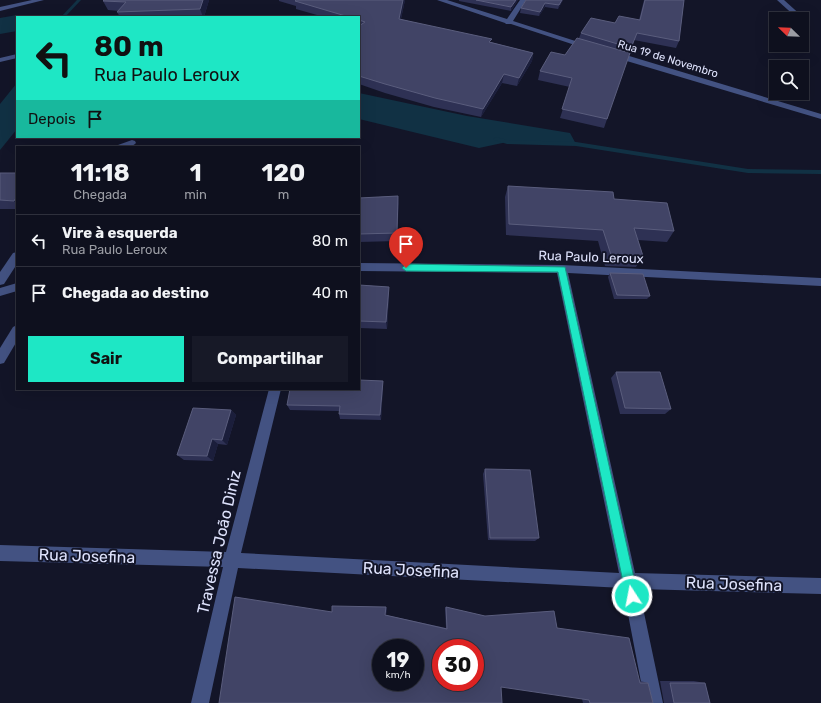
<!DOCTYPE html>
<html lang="pt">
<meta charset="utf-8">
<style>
:root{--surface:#0e101e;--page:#171927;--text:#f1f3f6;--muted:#9b9da4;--line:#2e303c;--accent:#1ee7c5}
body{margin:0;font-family:Rubik,sans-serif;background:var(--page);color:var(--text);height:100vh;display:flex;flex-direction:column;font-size:15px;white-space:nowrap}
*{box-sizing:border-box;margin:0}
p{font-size:13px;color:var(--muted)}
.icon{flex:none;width:22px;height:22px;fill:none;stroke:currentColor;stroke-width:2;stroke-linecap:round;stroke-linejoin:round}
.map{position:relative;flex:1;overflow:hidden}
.panel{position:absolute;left:16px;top:146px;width:344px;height:244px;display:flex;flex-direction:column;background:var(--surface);border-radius:0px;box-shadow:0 4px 16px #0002,0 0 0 1px var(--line)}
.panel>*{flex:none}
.hud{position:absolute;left:16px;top:16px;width:344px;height:122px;border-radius:0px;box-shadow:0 4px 16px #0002,0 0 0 1px var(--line);background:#1ee7c5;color:#111;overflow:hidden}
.needle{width:26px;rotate:293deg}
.buttons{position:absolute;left:769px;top:12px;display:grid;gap:8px}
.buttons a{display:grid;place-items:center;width:40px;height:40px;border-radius:0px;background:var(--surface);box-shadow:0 4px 16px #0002,0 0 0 1px var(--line);font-size:20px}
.speed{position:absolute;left:372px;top:639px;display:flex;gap:8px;font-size:20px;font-weight:700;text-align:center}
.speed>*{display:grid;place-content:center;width:52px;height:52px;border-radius:50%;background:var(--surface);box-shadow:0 4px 16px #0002,0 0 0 1px var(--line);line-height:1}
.speed small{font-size:10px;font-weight:400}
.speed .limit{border:6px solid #d22;background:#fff;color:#111}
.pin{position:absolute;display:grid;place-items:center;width:34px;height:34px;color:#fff;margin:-41px -17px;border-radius:50% 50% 50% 0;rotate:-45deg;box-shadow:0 0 4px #0007}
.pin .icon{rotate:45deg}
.me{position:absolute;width:44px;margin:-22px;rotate:349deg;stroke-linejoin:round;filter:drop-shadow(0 0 3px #0008)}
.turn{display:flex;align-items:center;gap:14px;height:84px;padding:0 12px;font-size:18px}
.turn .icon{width:52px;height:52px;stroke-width:2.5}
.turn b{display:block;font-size:28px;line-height:34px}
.then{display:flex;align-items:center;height:38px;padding:0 12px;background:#0003;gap:8px;font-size:15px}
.eta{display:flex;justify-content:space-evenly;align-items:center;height:68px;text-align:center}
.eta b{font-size:24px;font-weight:700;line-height:28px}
.button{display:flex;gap:8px;margin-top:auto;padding:8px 12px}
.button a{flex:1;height:46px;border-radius:0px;background:var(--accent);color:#111;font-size:16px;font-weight:700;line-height:46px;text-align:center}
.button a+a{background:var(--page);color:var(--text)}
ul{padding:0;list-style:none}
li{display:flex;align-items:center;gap:12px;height:52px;padding:0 12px;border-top:1px solid var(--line)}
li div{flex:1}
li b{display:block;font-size:15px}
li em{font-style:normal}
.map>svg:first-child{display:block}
</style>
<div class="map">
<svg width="821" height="703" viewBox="0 0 821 703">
<rect width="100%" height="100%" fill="#131528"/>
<g fill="#113144">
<polygon points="17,83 17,129 0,150 0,104"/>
<polygon points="359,93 467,116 570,133 576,144 507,142 479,148 359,119"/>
</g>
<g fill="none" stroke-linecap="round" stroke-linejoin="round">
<g fill="#113144" fill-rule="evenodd">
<polygon points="77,0 81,0 65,17 61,17"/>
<polygon points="496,137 507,140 576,142 748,169 821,170 821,174 748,173 576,146 507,144 494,140 493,139"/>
</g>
<polygon fill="#113144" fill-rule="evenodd" points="17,15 26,17 17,17 17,31 0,34 0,18"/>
<g fill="#435282" fill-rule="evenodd">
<polygon points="32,0 44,0 0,11 0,7"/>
<polygon points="437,0 447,0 507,19 520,0 526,0 513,21 594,47 590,49 587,49 511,24 506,24 505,23"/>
<polygon points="777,0 784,0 804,18 804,20 798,19"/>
<polygon points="610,52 616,52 821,114 821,119 610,56"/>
<polygon points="17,54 17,58 0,62 0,58"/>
<path d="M132,140L135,141L136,143C131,148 123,147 117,147L118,145Z"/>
<polygon points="17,252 17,264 4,284 0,285 0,272 13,253"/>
<polygon points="359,263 562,265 821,278 821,286 568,273 635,573 821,578 821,594 639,589 663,703 645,703 623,588 238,568 209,703 191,703 223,567 0,561 0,545 226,552 269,389 281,389 241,553 619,573 557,273 359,271"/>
<polygon points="17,283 17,291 0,296 0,288"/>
<polygon points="17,325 17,341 4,363 0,364 0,348 13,327"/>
</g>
</g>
<g fill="#2e3154">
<polygon points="104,0 209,0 204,17 120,17 117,12 119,11 108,10 103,1"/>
<polygon points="279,0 405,0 401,19 533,53 532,61 517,86 502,83 481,117 434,107 385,93 359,84 359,17 324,17 296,9 296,6 279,1"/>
<polygon points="459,0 518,0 511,11 459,1"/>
<polygon points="526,0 563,0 558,9 545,7 539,16 520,13 521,8"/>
<polygon points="644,0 684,0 679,41 676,48 634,40 604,128 560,118 570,87 538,80 540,71 565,55 579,38 581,33 615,23 639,20"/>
<rect x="0" y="173" width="17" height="36"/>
<polygon points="508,186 614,199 674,231 667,242 638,240 643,256 636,267 605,266 598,241 506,235 505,197"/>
<polygon points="398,196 397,241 359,242 359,198"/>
<polygon points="610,273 650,296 647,299 614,299 608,277"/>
<polygon points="359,285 389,287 389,294 387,329 359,328"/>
<polygon points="616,372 671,409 665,414 620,414 611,378"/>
<polygon points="383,381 383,386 381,420 340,419 339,414 339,411 290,410 287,405"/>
<polygon points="231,410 236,415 227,445 218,444 213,461 184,460 177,455"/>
<polygon points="485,469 539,538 535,541 488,540 483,474"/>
<polygon points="446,607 485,616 557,628 640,681 648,683 653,703 583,703 582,699 332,612 387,608 386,615 446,628 445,608"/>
<polygon points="660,681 694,681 705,683 710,703 664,703"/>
</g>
<g fill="#1b1e3b">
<polygon points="203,0 209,0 204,17 203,17 200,9"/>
<polygon points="403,0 405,0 399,27 399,19"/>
<polygon points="516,0 518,0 511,11 511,7"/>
<polygon points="562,0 563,0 558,9 559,5"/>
<polygon points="545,3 545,7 539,16 540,12"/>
<polygon points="533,53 532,61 517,86 519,78"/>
<polygon points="504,74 502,83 481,117 483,109"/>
<polygon points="360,158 361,167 359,188 359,170"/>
<polygon points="17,196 17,204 14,201"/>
<polygon points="398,196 399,204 397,241 397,233"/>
<polygon points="389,287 389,294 387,329 386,322"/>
<polygon points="383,381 383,386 381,420 380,415"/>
<polygon points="231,410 236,415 227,445 222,440"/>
<polygon points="212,439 218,444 213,461 207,456"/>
<polygon points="386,607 387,608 386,615 385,615"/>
</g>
<g fill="#414466" stroke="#5a5d7d" fill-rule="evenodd">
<polygon points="104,0 203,0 200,9 117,12 126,2 103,1"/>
<polygon points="296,0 403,0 399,19 492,39 489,42 533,53 519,78 504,74 483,109 435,98 385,84 359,76 359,26 365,22 359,20 359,17 349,17 295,1"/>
<polygon points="476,0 516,0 511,7"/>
<polygon points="526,0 562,0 559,5 545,3 540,12 521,8"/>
<polygon points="645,0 684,0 679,41 637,33 631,48 581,33 591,18 615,23 619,16 640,20"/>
<polygon points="577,38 630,53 607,119 562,109 572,78 540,71 551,52 565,55"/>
<polygon points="359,158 360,158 359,170"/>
<polygon points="0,173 17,173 17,196 14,201 0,200"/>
<polygon points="508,186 613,192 614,199 667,203 674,231 634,228 643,256 611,255 603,230 509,224"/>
<polygon points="398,196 397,233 359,234 359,198"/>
<polygon points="610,273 643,274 650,296 617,295"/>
<polygon points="359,285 389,287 386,322 359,321"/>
<polygon points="616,372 660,372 671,409 625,408"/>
<polygon points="359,380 383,381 380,415 339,414 340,406 287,405 290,389 359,389"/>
<polygon points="193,408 231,410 222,440 212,439 207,456 177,455"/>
<polygon points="485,469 530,470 539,538 490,538"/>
<path d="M235,597L332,612V606L386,607L385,615L447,629L446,607L485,616L554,611L557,628L629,638L640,683H648L653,703H590L589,700L501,687L502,703H219ZM381,648H415V682H381ZM441,648H475V682H441Z"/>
<polygon points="670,683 705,683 710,703 674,703"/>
</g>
<polygon fill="#1ee7c5" stroke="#149680" points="406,264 565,267 638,596 636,600 632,602 628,600 626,596 558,272 406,271 402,268"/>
<g text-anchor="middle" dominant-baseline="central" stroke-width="4" stroke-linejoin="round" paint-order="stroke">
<g font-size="11" fill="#dee2fc" stroke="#131528">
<text transform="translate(668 59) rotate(17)">Rua 19 de Novembro</text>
</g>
<g font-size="13" fill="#dee2fc" stroke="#131528">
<text transform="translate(591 257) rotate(2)">Rua Paulo Leroux</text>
</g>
<g font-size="16" fill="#dee2fc" stroke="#131528">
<text transform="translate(219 542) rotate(-77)">Travessa João Diniz</text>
<text transform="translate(87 556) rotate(2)">Rua Josefina</text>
<text transform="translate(411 570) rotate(3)">Rua Josefina</text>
<text transform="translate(734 584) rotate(2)">Rua Josefina</text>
</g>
</g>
</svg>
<div class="buttons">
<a><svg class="needle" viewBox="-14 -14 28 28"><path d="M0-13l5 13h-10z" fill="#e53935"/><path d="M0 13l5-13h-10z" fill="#9b9da4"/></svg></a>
<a><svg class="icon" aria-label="search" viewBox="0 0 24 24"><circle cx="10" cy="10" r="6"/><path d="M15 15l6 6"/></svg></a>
</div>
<div class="speed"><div>19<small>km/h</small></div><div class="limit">30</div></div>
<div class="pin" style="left:406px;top:268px;background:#d93025"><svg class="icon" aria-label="arrive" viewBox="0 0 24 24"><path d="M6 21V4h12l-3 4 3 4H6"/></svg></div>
<svg class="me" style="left:632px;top:596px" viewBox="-20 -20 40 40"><circle r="17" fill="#1ee7c5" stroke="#fff" stroke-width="3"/><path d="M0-11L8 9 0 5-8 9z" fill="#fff"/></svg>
<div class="hud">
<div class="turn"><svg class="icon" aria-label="left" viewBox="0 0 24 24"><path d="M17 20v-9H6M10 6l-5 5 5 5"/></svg><div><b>80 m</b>Rua Paulo Leroux</div></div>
<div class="then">Depois<svg class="icon" aria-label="arrive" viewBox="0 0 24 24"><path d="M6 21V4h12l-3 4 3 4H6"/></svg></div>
</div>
<section class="panel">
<div class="eta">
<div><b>11:18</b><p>Chegada</p></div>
<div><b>1</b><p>min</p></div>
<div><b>120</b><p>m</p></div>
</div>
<ul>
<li><svg class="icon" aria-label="left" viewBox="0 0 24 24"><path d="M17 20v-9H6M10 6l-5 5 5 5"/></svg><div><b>Vire à esquerda</b><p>Rua Paulo Leroux</p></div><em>80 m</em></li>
<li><svg class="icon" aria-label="arrive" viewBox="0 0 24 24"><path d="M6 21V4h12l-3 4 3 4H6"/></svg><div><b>Chegada ao destino</b></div><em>40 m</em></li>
</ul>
<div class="button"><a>Sair</a><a>Compartilhar</a></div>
</section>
</div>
